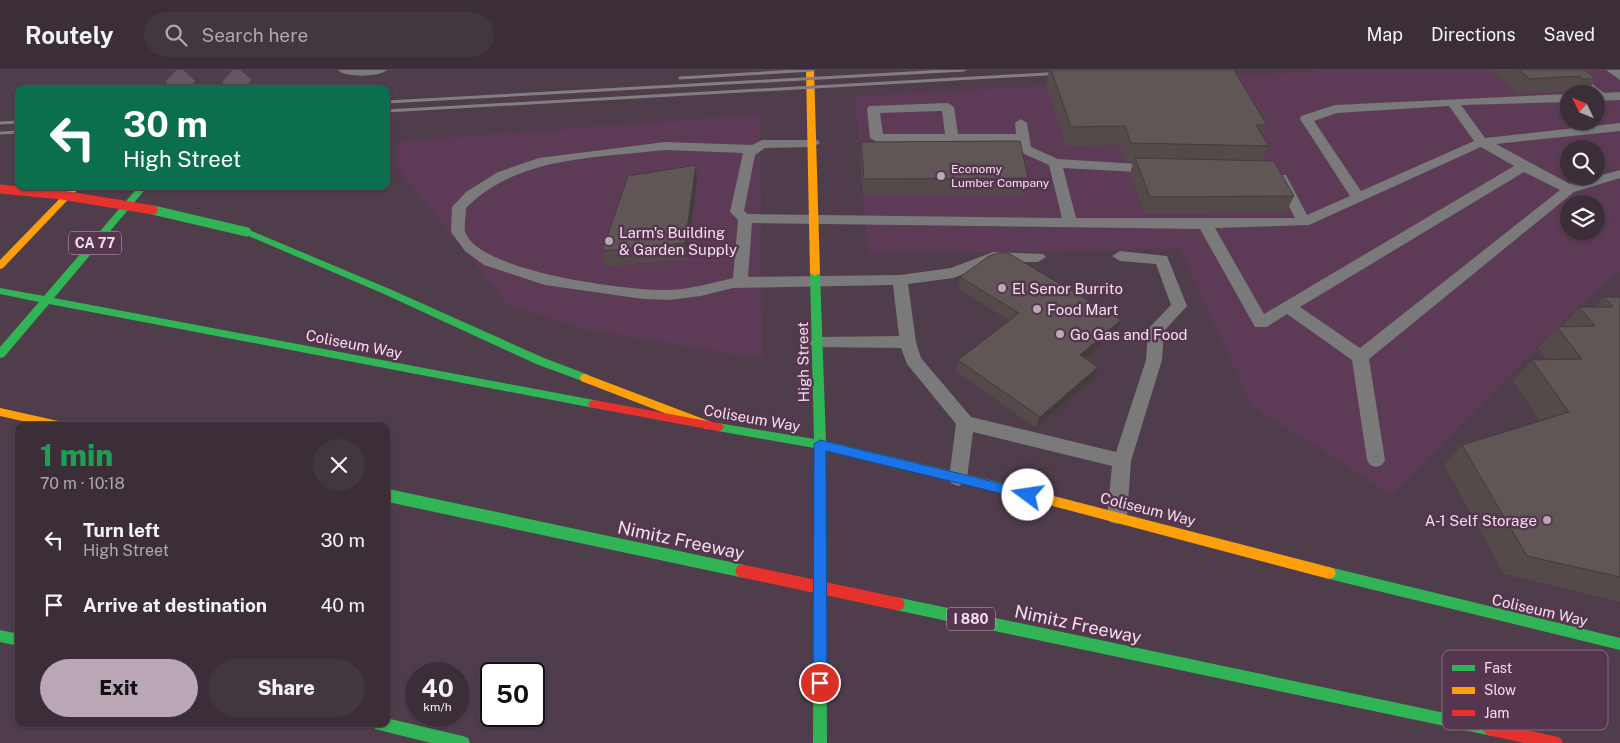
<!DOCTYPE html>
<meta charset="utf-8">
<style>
:root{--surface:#3b2e38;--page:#423640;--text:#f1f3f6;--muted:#aca8ae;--line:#544a53;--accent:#baa6b5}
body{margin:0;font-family:"Public Sans",sans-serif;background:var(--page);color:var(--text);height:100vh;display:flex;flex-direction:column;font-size:19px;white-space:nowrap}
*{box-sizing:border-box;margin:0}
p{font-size:16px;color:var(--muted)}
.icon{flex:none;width:28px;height:28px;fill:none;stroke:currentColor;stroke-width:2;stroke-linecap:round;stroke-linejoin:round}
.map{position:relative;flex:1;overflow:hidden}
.drawer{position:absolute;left:15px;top:352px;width:375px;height:305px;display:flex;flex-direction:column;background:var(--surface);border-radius:10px;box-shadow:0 1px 4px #0004,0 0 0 1px var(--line)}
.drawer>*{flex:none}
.top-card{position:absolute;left:15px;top:15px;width:375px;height:105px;border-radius:10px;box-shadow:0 1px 4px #0004,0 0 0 1px var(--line);background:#0b6e4f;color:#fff;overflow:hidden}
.needle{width:32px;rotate:313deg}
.tools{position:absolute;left:1560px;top:15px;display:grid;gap:10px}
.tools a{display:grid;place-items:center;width:45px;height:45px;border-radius:50%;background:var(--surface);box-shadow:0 1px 4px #0004,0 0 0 1px var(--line);font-size:25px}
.speed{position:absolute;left:405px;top:592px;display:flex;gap:10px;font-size:25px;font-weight:700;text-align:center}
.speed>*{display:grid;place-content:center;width:65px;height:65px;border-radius:50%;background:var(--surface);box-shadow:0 1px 4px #0004,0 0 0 1px var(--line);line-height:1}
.speed small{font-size:12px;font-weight:400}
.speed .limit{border:2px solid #111;border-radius:8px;background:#fff;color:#111}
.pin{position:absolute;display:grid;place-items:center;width:42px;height:42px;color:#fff;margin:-21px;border:2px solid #fff;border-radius:50%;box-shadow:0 1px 5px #0007}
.me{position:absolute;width:55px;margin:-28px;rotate:284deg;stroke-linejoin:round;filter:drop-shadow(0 0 4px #0008)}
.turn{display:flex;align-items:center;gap:18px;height:105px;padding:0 25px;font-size:22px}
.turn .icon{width:65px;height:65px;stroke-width:2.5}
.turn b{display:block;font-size:35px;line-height:42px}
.round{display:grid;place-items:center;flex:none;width:52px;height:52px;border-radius:26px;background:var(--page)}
.head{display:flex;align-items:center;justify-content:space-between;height:85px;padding:0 25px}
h1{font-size:30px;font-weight:800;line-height:38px;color:#1e9e55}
.cta{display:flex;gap:10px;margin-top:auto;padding:10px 25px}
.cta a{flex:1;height:58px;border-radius:30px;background:var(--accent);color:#111;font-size:20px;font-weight:800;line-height:58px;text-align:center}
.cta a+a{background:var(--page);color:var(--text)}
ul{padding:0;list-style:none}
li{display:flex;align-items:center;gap:15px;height:65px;padding:0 25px}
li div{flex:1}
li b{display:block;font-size:19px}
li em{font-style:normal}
header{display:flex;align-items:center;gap:30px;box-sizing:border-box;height:70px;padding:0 25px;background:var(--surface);border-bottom:1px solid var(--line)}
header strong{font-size:24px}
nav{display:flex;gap:28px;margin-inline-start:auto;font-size:18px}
.search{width:350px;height:45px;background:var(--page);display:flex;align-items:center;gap:12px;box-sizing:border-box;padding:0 18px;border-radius:28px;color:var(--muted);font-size:19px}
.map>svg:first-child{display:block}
</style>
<header>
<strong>Routely</strong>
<div class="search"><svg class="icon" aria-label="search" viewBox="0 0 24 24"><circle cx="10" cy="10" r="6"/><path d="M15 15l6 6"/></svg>Search here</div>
<nav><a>Map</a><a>Directions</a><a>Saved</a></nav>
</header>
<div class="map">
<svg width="1620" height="673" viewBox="0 0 1620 673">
<rect width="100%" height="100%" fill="#4f3d4b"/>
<g fill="#5d3a56" fill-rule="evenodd">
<path d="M1332,0H1620V201L1572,242L1392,425L1252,336L1180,179L868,184L855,26ZM1569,24H1596V51H1569ZM1569,79H1596V106H1569ZM1569,134H1596V161H1569Z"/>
<polygon points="760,44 762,289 583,259 509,236 404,107 395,92 401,71"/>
</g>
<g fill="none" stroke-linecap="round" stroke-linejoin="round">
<g stroke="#685563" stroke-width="21" stroke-dasharray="21 11" stroke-linecap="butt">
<polyline points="173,19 191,0"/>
<polyline points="230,19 246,0"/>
</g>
<g fill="#797a79" fill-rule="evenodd">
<path d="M338,0H387C380,7 344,8 338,0Z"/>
<polygon points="1560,0 1574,0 1604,23 1620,22 1620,30 1596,31 1596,24 1589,24"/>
<polygon points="1606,0 1620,0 1620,10"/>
<path d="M1569,24V32L1461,35L1485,68L1620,53V61L1496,74L1570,114L1620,100V108L1574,122L1369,289L1385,390L1382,395L1376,397L1370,395L1367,390L1352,290L1287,244L1267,257H1255L1200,159L752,153L748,207L900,205L951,198L993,182L1043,184L1046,187L1038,192H995L953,208L908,214L916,272L921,288L971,347L1116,382L1146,290L1148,259L1171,235L1156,194L1120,191L1112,186L1120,181L1167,186L1187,236L1164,261L1162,290L1131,391L1127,446L1124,452L1117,454L1110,452L1107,446L1112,396L973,362L967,408L965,413L958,416L951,413L949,408L956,354L907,294L901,278L812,277L810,273L812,269L818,267L899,266L893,215L733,218L701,226L669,230L643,229L545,215L484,195L465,181L451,162L452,137L466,122L498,102L539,88L665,72L752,75L762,70H818L820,73L813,77L765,78L755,85L744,141L748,144L1062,148L1049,95L1020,82L1017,72H877L870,68L867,39L869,36L948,33L954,37L958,64H1016L1015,53L1021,49L1027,53L1031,77L1058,89L1155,95L1162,99L1155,103L1063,98L1076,148H1295L1274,108L1276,105H1286L1307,145L1350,126L1300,49L1301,46L1335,35ZM1449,36L1474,71L1361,121L1314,51L1337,43ZM942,41L945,64H883L880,43ZM1481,77L1514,96L1264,244L1215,158L1309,155ZM665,80L743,83L730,142L738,150L733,208C712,213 691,219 669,220C632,221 476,202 465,161C464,155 466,145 466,138C517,86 597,88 665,80ZM1524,102L1560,120L1360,278L1300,237Z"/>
</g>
<g fill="#30b455" fill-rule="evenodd">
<polygon points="139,116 148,116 54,228 594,330 598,331 600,334 598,337 594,338 49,234 4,287 0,288 0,277 39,232 0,224 0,218 44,226"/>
<polygon points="247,159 392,220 544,288 589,305 590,308 585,312 536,294 384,224 244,164 244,160"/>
<polygon points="815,200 820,203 826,371 1011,415 1015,416 1017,420 1015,424 1011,425 826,381 827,673 813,673 814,378 718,361 714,360 712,357 714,354 718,353 814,369 810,203"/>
<polygon points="1329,497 1620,568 1620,580 1329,509 1324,507 1322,503 1324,499"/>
<polygon points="0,560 19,564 19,576 0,572"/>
<polygon points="386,648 463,666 468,668 470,673 431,673 375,659 373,654 386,654"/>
</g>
<g fill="#ff9f0a" fill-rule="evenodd">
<polygon points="806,0 814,0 820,203 815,206 810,203"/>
<polygon points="72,116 81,116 3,198 0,199 0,190"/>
<polygon points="585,304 714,353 716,356 714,359 706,359 581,311 580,308 581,305"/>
<polygon points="0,338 63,352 67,353 69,356 44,356 0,346"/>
<polygon points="1011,415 1329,497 1334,499 1336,503 1334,507 1329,509 1011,425 1007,424 1005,420 1007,416"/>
</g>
<polygon fill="#e5322d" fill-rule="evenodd" points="594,330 718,353 722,354 724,357 722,360 718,361 594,338 590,337 588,334 590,331"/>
<g stroke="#827f81" stroke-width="3">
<polyline points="680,8 813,0"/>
<polyline points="386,32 964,0"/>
<polyline points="386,41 1064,3"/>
<polyline points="0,53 19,52"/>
<polyline points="0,63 19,62"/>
</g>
<polyline stroke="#30b455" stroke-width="9" points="153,140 247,162"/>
<g stroke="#30b455" stroke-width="13">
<polyline points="386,425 742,501"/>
<polyline points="898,534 1490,659"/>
</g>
<polyline stroke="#e5322d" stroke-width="9" points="0,119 62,125 153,140"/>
<g stroke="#e5322d" stroke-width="13">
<polyline points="742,501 898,534"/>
<polyline points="1490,659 1556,673"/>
</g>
</g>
<g fill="#534a49">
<polygon points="1049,0 1234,0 1267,55 1262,65 1269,76 1262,90 1294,126 1286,143 1145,144 1130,104 1133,92 1125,92 1119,75 1066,76 1046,15"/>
<polygon points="1489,0 1585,0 1596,9 1585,24 1570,24 1569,22 1519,24"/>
<polygon points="861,72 1028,108 1025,125 863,125 860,88"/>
<polygon points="696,95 697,111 687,189 605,197 602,181"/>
<polygon points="960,207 1117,261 1085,288 1094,308 1036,358 956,301 958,290 1010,251 958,218"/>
<polygon points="1604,227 1620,227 1620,532 1504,504 1444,395 1462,375 1540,351 1513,311 1532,290 1547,290 1538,278 1557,257 1562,257 1579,237 1595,237"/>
</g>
<g fill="#433c3c">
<polygon points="696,95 697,111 687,189 685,173"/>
<polygon points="1121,250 1117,261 1076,296 1080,285"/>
<polygon points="1098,297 1094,308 1036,358 1040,347"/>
</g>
<g fill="#605655" stroke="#433c3c">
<polygon points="1051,0 1234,0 1267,55 1256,55 1269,76 1131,73 1125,56 1071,57"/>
<polygon points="1519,0 1585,0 1596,9 1582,9 1580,6 1530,9"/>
<polygon points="1020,71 1028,108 864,109 861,72"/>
<polygon points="1135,88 1274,91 1294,126 1150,127"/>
<polygon points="696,95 685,173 602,181 628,106"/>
<polygon points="998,183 1008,183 1121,250 1080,285 1098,297 1040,347 958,290 1019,243 960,207 989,186"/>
<polygon points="1604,227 1620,227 1620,507 1527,486 1462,375 1569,342 1532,290 1582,289 1557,257 1595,256 1579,237 1613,237"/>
</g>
<polygon fill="#1a73e8" stroke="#114b97" points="820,370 1028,420 1035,425 1028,430 826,381 827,613 825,618 820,620 815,618 813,613 814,374"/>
<g fill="#baa6b5" stroke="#56364f" stroke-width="2">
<circle cx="941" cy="106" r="5"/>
<circle cx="609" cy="171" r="5"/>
<circle cx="1002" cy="218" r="5"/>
<circle cx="1037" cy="239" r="5"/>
<circle cx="1060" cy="264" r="5"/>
<circle cx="1547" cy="450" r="5"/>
</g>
<g text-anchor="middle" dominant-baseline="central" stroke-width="5" stroke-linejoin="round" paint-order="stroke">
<g font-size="12" fill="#f3dfee" stroke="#56364f" text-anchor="start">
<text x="951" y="99">Economy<tspan x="951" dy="14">Lumber Company</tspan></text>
</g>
<g fill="#56364f" stroke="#c4acbe" stroke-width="1">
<rect x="69" y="161.5" width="52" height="23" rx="4"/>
<rect x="947" y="537.5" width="48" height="23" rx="4"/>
</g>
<g font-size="14" font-weight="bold" fill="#f3dfee">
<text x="95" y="173">CA 77</text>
<text x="971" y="549">I 880</text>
</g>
<g font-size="15" fill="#f3dfee" stroke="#56364f" text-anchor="start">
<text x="619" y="162">Larm's Building<tspan x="619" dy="17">&amp; Garden Supply</tspan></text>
<text x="1012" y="218">El Senor Burrito</text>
<text x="1047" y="239">Food Mart</text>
<text x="1070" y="264">Go Gas and Food</text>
<text x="1537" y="450" text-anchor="end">A-1 Self Storage</text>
</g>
<g font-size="15" fill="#f3dfee" stroke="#56364f">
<text transform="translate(354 274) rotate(11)">Coliseum Way</text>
<text transform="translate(803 292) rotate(-91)">High Street</text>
<text transform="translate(752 348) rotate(10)">Coliseum Way</text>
<text transform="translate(1148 439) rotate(14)">Coliseum Way</text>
<text transform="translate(1540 540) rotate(13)">Coliseum Way</text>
</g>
<g font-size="18" fill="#f3dfee" stroke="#56364f">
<text transform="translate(681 470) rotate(12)">Nimitz Freeway</text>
<text transform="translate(1078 554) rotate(12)">Nimitz Freeway</text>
</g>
</g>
<rect x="1442" y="580" width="166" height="80" rx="8" fill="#56364f" stroke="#85697f" stroke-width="1"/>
<rect x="1452" y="595" width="23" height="6" fill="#30b455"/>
<rect x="1452" y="617" width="23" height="7" fill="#ff9f0a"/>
<rect x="1452" y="640" width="23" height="6" fill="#e5322d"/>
<g font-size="14" fill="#f3dfee">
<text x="1484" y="603">Fast</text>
<text x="1484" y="625">Slow</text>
<text x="1484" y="648">Jam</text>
</g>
</svg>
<div class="tools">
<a><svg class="needle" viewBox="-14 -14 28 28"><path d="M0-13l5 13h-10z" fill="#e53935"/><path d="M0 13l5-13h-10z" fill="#aca8ae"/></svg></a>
<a><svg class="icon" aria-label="search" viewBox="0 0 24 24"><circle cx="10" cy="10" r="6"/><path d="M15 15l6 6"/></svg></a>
<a><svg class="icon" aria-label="layers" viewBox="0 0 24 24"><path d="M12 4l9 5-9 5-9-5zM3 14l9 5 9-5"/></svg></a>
</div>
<div class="speed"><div>40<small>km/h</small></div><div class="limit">50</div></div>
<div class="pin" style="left:820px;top:613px;background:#d93025"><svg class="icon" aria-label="arrive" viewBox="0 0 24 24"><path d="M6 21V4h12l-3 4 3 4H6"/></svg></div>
<svg class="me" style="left:1028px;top:425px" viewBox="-20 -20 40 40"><circle r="19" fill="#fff"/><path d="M0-13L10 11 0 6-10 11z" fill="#1a73e8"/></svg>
<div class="top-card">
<div class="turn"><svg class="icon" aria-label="left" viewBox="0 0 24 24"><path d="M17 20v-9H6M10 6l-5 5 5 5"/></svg><div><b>30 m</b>High Street</div></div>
</div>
<section class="drawer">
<div class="head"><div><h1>1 min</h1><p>70 m · 10:18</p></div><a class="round"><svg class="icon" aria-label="close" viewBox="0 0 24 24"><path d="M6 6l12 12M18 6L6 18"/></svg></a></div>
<ul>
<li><svg class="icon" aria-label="left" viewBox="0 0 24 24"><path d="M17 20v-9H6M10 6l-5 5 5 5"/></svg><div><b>Turn left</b><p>High Street</p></div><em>30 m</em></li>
<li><svg class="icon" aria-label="arrive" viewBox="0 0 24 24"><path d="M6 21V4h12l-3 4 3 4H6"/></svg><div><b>Arrive at destination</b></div><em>40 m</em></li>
</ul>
<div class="cta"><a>Exit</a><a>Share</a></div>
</section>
</div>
